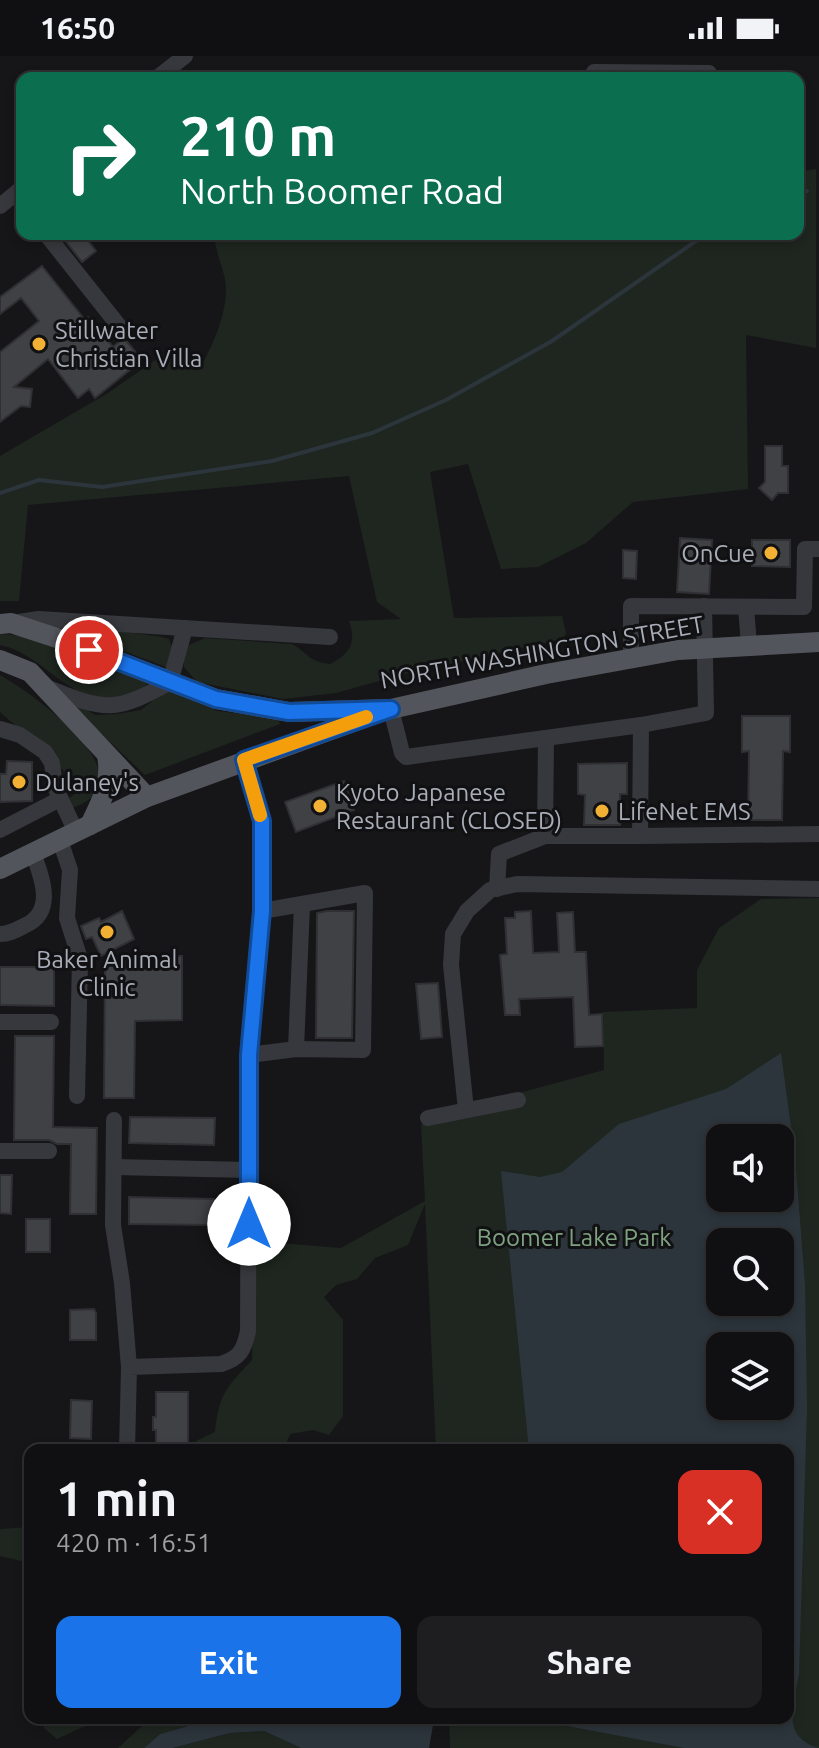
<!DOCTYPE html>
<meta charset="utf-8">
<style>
:root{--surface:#101012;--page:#1e1e20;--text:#f1f3f6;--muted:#9c9d9f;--line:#303032;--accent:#1a73e8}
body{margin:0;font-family:Ubuntu,sans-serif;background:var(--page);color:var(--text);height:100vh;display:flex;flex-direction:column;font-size:30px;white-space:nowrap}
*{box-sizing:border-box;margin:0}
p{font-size:26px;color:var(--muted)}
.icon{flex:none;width:44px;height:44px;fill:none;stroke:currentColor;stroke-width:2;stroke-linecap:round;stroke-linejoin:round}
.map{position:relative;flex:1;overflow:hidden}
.drawer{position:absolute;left:24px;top:1388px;width:770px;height:280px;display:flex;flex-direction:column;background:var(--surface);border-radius:16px;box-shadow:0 4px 12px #0003,0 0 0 2px var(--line)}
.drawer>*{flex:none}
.guide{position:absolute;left:16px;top:16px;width:788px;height:168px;border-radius:16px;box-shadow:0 4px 12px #0003,0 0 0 2px var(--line);background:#0b6e4f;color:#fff;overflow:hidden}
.controls{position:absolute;left:706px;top:1068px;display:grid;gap:16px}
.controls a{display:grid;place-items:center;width:88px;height:88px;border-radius:16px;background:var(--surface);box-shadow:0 4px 12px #0003,0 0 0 2px var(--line);font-size:40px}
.pin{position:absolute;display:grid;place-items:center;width:68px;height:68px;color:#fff;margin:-34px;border:4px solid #fff;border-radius:50%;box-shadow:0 2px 8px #0007}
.me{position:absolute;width:88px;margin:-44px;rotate:0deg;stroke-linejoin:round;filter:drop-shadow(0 0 6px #0008)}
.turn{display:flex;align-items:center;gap:28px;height:168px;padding:0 32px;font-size:36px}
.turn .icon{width:104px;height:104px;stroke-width:2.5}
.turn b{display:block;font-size:56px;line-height:68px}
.round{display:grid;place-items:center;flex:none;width:84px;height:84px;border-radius:16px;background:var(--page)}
.head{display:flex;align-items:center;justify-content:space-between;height:136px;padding:0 32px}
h1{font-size:48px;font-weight:600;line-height:60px}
.cta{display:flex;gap:16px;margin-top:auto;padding:16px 32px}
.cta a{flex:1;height:92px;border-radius:16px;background:var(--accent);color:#fff;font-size:32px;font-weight:600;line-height:92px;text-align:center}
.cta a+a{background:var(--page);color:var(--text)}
.status{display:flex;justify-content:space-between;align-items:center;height:56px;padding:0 40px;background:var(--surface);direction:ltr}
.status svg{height:22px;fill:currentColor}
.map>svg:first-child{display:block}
</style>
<div class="status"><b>16:50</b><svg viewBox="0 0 49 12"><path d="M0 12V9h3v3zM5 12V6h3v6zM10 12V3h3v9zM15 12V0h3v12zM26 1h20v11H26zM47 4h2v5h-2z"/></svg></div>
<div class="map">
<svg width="819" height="1692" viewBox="0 0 819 1692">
<rect width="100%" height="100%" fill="#161618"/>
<g fill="#1e261f" fill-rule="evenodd">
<path d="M816,113V292L746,279L748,433L633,446L586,487L538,511L501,513L468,408L430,416L454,562L562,560L566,577L563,583L408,617L336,637L283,643L197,626L184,611V600L189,589L205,582L291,588C308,595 305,605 330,608C350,598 357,586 349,565L401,563L377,546L349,420L28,449L19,545H0V400L108,337L164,298L204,305C215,283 226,258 226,233C226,215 214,197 215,178H798V116Z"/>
<polygon points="62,567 162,581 169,583 172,591 166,611 73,576 61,570"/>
<path d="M0,578L28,580L148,627C139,637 127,641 114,642C63,644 44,598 0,589Z"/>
<path d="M0,619C27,634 125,702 94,739C89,745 79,749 73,752L68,743L79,735L54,703L0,656Z"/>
<polygon points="166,634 218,655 277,662 280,668 145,719 76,654 79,649 95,659 117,658 141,654"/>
<path d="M819,842V1692H450L449,1662H788V1394H436L425,1148L408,1189L375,1202L357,1223L336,1229L324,1241L343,1264V1360L329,1379L313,1374L290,1378L284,1394H193L196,1385L215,1376C219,1337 227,1331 252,1304L254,1185L341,1192L425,1145L421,1068L482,1047L604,1014L603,956L697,952V914L719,872L761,843ZM720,1082H780V1142H720ZM720,1186H780V1246H720ZM720,1290H780V1350H720Z"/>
<polygon points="30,1471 30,1507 0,1500 0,1473"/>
<polygon points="47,1662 122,1662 83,1671 57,1683 44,1672"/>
<polygon points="157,1662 216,1662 160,1678 144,1692 118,1692 141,1671"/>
<polygon points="264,1675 301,1692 173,1692 230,1677"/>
</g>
<g fill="#2c353c" fill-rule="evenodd">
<path d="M781,997L795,1101L805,1228L807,1352L799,1618C793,1651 781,1681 819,1692H684L557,1668L556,1662H788V1394H529L501,1115L540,1121L562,1116L619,1068L726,1033ZM720,1082H780V1142H720ZM720,1186H780V1246H720ZM720,1290H780V1350H720Z"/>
<polygon points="216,1662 430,1662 434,1663 429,1692 301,1692 264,1675 230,1677 173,1692 144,1692 160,1678"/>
</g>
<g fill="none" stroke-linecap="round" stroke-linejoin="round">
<g stroke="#2c353c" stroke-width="4">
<polyline points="798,137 807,135"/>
<polyline points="0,437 39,424 102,431 272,405 372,377 446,344 552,285 706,178"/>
</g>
</g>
<g fill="#404145" stroke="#303034" stroke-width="2">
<polygon points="60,178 83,178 96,195 82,206"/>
<polygon points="42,210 85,264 88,261 113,291 124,282 142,304 95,342 89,333 78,342 48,303 14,331 32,333 30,351 21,350 0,366 0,296 39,265 21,242 0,258 0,241"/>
<polygon points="765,390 782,390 782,410 788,410 788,437 778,437 772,444 759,432 765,426"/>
<polygon points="680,482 712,484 709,538 677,536"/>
<polygon points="752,484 790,484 790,511 752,510"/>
<polygon points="623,494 637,495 636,523 623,522"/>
<polygon points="742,660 790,660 790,696 783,695 782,764 748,764 749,695 742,696"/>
<polygon points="7,705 32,706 32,745 0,746 0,718 6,718"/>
<polygon points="627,707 627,738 620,738 620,769 584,769 585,739 578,738 578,708"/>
<polygon points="344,725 354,754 296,776 285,746"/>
<polygon points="122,855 134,883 101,900 92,881 86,883 81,870 99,862 101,866"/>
<polygon points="327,855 354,855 352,982 316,982 317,857"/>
<polygon points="531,855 533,897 559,896 557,857 573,856 575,896 586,896 589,959 602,958 603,990 575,991 573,941 519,943 520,959 505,959 500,899 507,898 505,862 515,862 515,856"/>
<polygon points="153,900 182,900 182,964 135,965 134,1042 104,1042 105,904 153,904"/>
<polygon points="0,911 54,911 54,950 0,949"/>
<polygon points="438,927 442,981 421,983 416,928"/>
<polygon points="15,980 54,980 53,1071 97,1072 96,1158 70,1158 71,1088 57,1088 49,1084 14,1084"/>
<polygon points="130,1061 215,1062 214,1089 129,1087"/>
<polygon points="0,1119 12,1119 11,1158 0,1157"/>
<polygon points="129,1141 214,1143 214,1169 129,1168"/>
<rect x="26" y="1163" width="24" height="33"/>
<polygon points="94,1253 96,1257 96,1284 70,1284 70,1254"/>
<polygon points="156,1336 188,1336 188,1394 156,1394 156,1374 153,1374 153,1361 156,1361"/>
<polygon points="71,1344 92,1345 91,1383 70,1382"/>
</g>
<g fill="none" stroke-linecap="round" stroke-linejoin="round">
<g stroke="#37383d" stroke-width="16">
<polyline points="594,16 709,17"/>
<polyline points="157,22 185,0"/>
<polyline points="0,150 22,132"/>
<polyline points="46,178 119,270"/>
<polyline points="746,551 749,589"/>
<polyline points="12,567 39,563 330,581"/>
<polyline points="631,603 631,550 804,551 805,493 819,493"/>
<path d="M48,632C106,655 115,657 170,626L185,572"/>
<polyline points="391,653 402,697 406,701 641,669 640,780 819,778"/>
<polyline points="641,669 706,657 704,550"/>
<polyline points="0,673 20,679 45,696 52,707 55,731 76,776"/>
<polyline points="546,682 545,780 640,780"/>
<polyline points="0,774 60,743"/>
<polyline points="60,784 70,814 67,862 80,903 77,1040"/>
<polyline points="497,833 499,798 545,780"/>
<path d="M0,878C9,878 16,874 24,870C56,856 42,822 33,797"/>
<polyline points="0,966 51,966"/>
<polyline points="296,993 302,849"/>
<polyline points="249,999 296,993 363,994 365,837 262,855"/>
<polyline points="466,1054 451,909 453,878 467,855 490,834 517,828 819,833"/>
<polyline points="428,1062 518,1044"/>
<polyline points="114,1064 113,1169 122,1227 129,1311"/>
<polyline points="0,1095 49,1095"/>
<polyline points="114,1111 249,1114"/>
<path d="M127,1394L129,1311L221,1308C240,1302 244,1294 248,1275L249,999L262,855V765L244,704"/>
</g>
<g stroke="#53555c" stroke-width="20">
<polyline points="0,568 11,567 63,584 216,643 289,656 391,653 546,618 678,594 819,586"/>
<polyline points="0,604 30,616 147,741"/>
<path d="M90,769C102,743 112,728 107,699"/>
<polyline points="0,813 147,741 372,659"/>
</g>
</g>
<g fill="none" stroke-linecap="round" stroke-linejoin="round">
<defs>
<polyline id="route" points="89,594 216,643 289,656 391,653 244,704 262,765 262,855 249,999 249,1168"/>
</defs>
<use href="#route" stroke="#114b97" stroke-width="20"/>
<use href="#route" stroke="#1a73e8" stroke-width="14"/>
<polyline stroke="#f59e0b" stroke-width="14" points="260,759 244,704 366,661"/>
</g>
<g fill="#f2b134" stroke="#111113" stroke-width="3">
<circle cx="39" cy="288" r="8"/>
<circle cx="771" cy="497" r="8"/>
<circle cx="19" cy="726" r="8"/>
<circle cx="320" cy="750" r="8"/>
<circle cx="602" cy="755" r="8"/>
<circle cx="107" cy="876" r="8"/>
</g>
<g text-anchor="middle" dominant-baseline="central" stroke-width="6" stroke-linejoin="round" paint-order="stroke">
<g font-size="24" fill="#a8adb8" stroke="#111113" text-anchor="start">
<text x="55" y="274">Stillwater<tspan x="55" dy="28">Christian Villa</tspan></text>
<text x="755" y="497" text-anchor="end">OnCue</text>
<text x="35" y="726">Dulaney's</text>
<text x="336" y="736">Kyoto Japanese<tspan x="336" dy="28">Restaurant (CLOSED)</tspan></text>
<text x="618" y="755">LifeNet EMS</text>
<text x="107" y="903" text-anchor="middle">Baker Animal<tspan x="107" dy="28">Clinic</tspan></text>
</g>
<g font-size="24" fill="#a8adb8" stroke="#111113">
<text transform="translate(542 596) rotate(-10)">NORTH WASHINGTON STREET</text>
</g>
<g font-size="24" fill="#7fa381" stroke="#111113">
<text x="574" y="1181">Boomer Lake Park</text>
</g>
</g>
</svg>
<div class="controls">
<a><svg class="icon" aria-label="sound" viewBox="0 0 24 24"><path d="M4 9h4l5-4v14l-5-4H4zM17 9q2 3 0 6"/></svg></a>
<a><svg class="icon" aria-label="search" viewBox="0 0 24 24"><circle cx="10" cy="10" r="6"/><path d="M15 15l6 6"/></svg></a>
<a><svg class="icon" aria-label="layers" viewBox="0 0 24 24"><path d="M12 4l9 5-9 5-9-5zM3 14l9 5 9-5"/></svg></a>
</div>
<div class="pin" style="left:89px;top:594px;background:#d93025"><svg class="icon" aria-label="arrive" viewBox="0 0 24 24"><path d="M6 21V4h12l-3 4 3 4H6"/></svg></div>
<svg class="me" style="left:249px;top:1168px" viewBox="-20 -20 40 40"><circle r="19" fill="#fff"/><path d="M0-13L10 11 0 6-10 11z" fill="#1a73e8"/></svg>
<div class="guide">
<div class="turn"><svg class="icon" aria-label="right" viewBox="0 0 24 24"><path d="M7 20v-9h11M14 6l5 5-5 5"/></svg><div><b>210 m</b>North Boomer Road</div></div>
</div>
<section class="drawer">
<div class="head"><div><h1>1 min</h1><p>420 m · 16:51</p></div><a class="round" style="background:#d93025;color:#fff"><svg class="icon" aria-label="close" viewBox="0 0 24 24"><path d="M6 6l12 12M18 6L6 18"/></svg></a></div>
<div class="cta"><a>Exit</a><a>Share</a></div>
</section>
</div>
